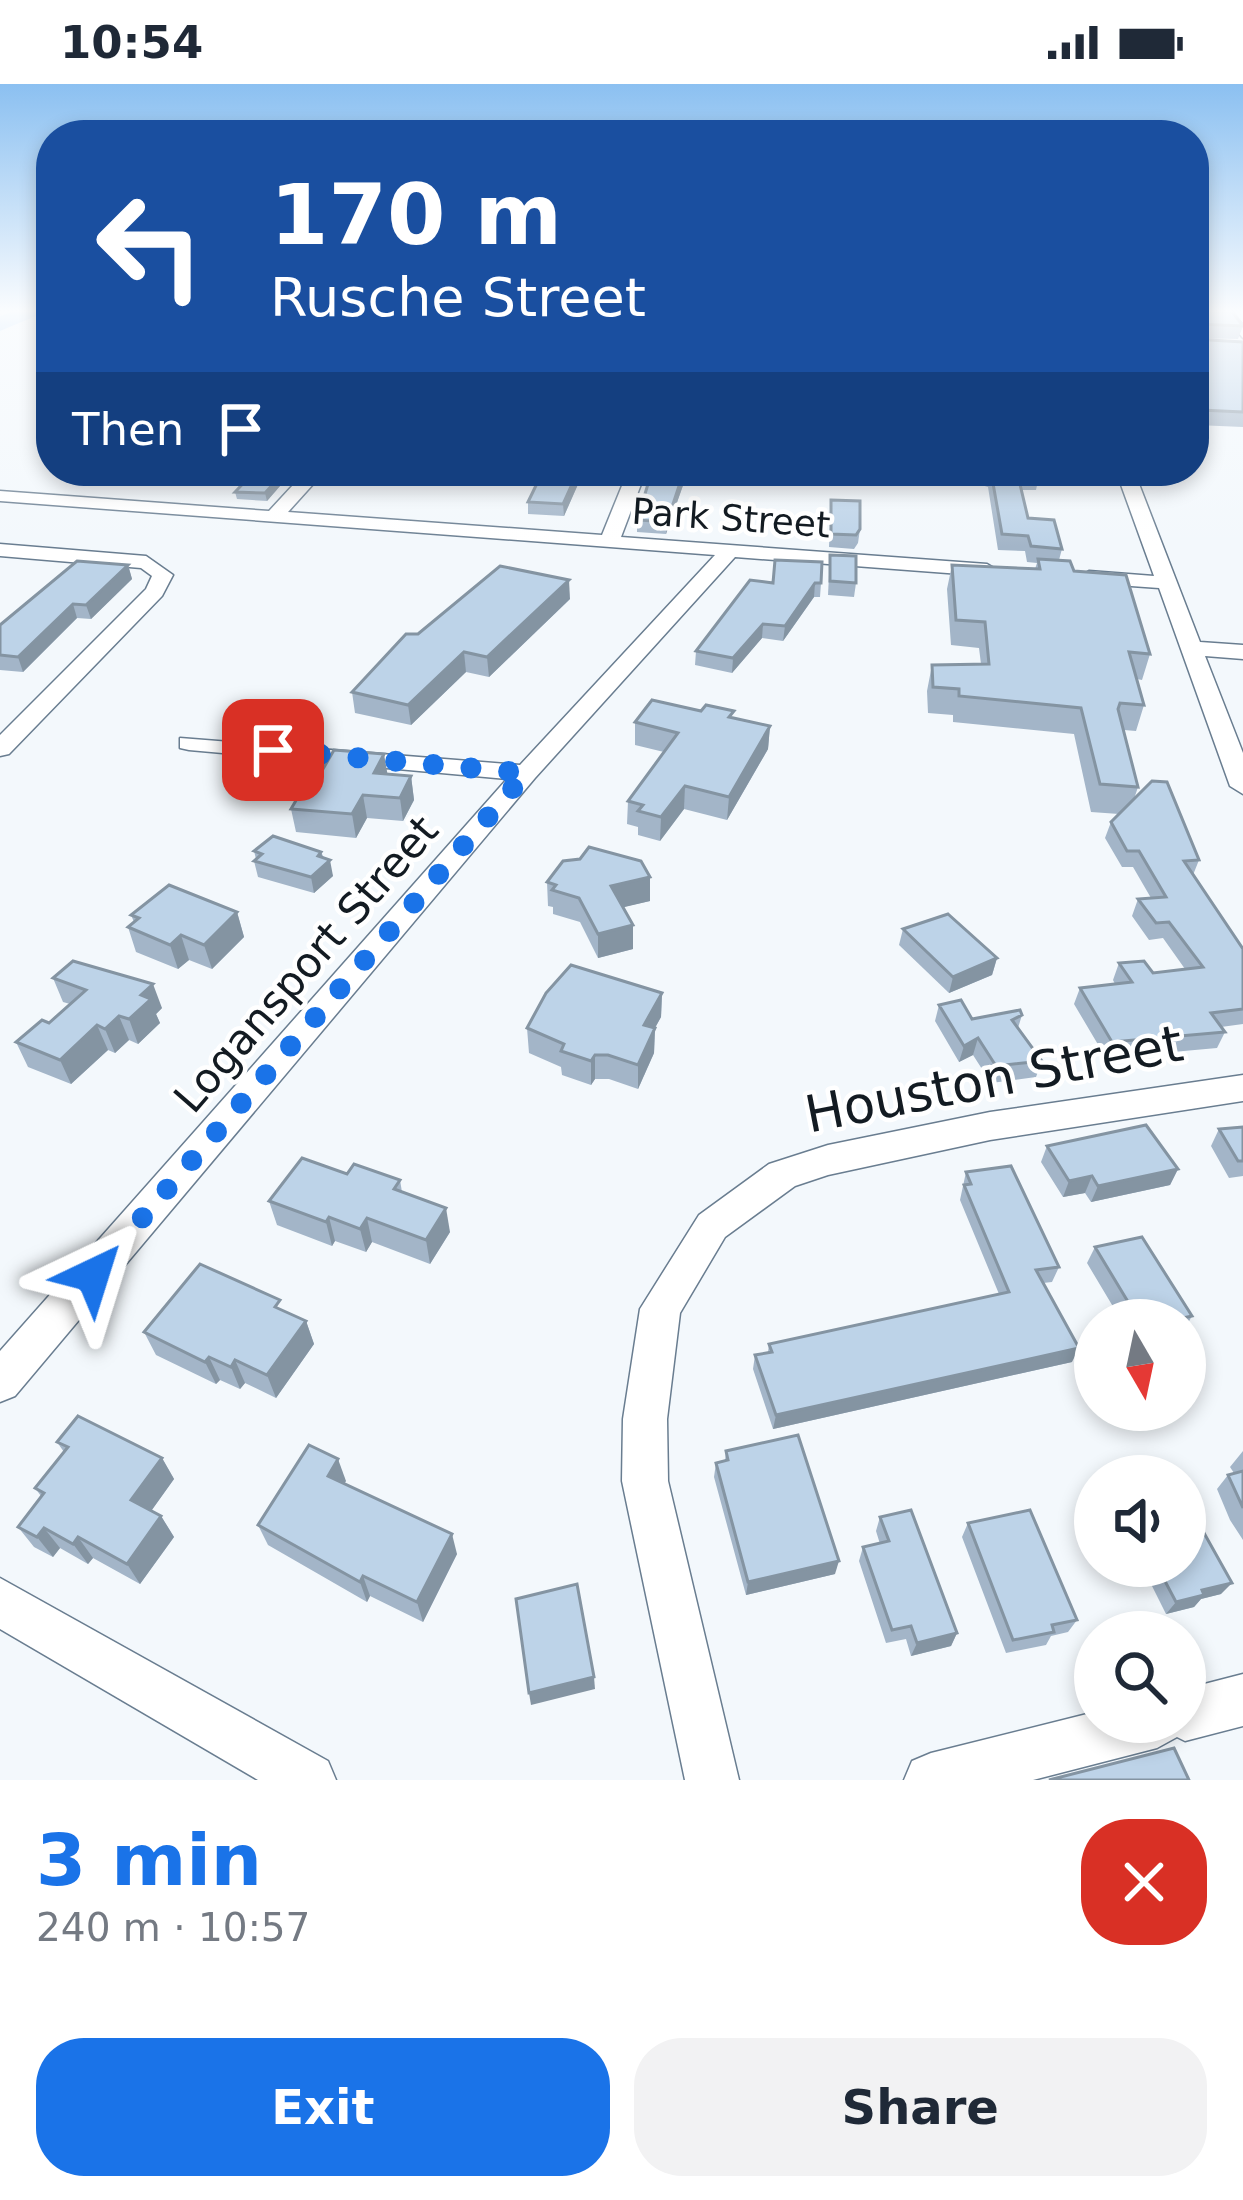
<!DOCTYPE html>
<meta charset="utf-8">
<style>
:root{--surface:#fff;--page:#f2f2f3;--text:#1f2937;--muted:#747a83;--accent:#1a73e8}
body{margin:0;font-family:"DejaVu Sans",sans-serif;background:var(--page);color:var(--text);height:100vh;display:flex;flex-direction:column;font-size:45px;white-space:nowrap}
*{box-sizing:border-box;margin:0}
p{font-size:39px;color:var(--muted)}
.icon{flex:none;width:66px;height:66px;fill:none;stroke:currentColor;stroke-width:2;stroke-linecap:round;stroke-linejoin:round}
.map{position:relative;height:1696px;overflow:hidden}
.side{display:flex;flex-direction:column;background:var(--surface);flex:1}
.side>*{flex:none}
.banner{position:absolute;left:36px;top:36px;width:1173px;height:366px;border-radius:48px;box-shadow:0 6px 18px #0003;background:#1a4fa0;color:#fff;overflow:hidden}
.needle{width:78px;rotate:171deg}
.fabs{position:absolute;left:1074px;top:1215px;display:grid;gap:24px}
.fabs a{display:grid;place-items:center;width:132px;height:132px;border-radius:50%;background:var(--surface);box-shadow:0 6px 18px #0003;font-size:60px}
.pin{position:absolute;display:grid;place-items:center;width:102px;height:102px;color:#fff;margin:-51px;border-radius:24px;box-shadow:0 6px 18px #0006}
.me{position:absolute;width:132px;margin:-66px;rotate:41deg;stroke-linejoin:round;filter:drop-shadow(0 0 9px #0008)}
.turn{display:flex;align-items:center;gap:42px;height:252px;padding:0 36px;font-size:54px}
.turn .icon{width:156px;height:156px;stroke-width:2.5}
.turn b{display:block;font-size:84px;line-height:102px}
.then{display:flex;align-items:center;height:114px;padding:0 36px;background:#0003;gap:24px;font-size:45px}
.round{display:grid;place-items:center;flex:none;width:126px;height:126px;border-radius:48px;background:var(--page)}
.head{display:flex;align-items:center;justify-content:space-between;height:204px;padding:0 36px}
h1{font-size:72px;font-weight:600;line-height:90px;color:var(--accent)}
.primary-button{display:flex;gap:24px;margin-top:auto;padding:24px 36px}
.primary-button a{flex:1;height:138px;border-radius:48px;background:var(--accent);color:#fff;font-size:48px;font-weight:600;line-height:138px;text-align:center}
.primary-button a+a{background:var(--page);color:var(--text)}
.status{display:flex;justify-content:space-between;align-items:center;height:84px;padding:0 60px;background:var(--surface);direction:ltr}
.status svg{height:33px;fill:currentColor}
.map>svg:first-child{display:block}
</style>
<div class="status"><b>10:54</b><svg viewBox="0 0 49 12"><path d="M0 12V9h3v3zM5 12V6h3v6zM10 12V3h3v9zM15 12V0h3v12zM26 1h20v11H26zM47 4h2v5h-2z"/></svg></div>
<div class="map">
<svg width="1243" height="1696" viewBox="0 0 1243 1696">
<rect width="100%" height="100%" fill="#f3f8fc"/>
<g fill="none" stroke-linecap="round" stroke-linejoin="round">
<polygon fill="#a0d1fe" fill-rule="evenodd" points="19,226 50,226 0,247 0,232"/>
<defs>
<g id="minor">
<polygon points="1218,226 1230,226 1243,241 1243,254"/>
<polygon points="306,387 325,387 288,428 602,451 628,387 646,387 621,453 987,480 997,486 987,492 735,473 535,694 15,1312 0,1318 0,1267 507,695 189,666 180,664 180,654 520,681 715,471 0,417 0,407 269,427"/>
<polygon points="1116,387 1134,387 1200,558 1243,561 1243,575 1205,572 1243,669 1243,710 1230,702 1159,504 1089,499 1079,493 1089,487 1154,492"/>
<polygon points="0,460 146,472 173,491 162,512 9,670 0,672 0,651 146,505 152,492 141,484 0,472"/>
<polygon points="1243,991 1243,1017 990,1056 828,1091 795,1102 725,1153 680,1229 667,1335 668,1397 739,1696 685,1696 622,1397 623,1335 640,1225 699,1131 769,1080 828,1061 990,1028"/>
<polygon points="0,1494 328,1677 336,1696 258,1696 0,1545"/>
<polygon points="1243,1590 1243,1642 1185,1657 1177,1653 1157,1664 1033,1696 904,1696 912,1677 931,1669 1095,1628 1095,1638 1185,1638 1185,1605"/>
</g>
</defs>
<use href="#minor" stroke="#697d90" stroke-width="3"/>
<use href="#minor" fill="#fff" fill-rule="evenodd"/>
</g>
<g fill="#a3b5c8">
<polygon points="1194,226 1243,242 1238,255 1195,254 1195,255 1243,258 1243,343 1196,341 1194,337"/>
<polygon points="293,387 267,417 237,415 235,408"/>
<polygon points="543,387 599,387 591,399 579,398 564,432 528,430 528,418"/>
<polygon points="688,387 666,450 637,448 637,436"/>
<polygon points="973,387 1038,387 1039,392 1036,406 1021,406 1028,434 1062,465 1059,476 1074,487 1150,570 1142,596 1137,595 1144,621 1136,647 1124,646 1138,703 1134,715 1199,776 1193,791 1243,865 1243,940 1221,943 1225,948 1217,964 1106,974 1074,920 1080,904 1115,900 1113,896 1119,879 1153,889 1185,885 1163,854 1149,856 1132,832 1138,815 1151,814 1133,783 1122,783 1105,754 1111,738 1119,730 1091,728 1074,650 953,638 953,631 928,629 927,607 932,581 981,580 979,564 951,561 947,505 952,481 1035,485 1037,479 1027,478 1025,467 998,466 988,403 975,399"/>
<polygon points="831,416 860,445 858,459 854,465 829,463"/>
<polygon points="830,471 856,499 854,513 828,511"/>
<polygon points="128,481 132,495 91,535 77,534 23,588 0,586 0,541"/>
<polygon points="773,499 821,499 820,513 814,513 783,557 762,554 732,589 695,581 696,567"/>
<polygon points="570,515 489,593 466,588 411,641 355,629 352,608 418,550"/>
<polygon points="733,634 770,642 768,665 727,736 684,725 660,757 638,751 638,743 627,740 628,717 664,668 635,661 635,638"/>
<polygon points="387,690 411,692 414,716 403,737 367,734 356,754 296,748 291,725"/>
<polygon points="254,767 321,768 333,792 314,809 258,793 254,777 256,775"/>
<polygon points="650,793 650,817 623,823 633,865 598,874 580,838 553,830 553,823 548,822 547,798"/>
<polygon points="237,828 244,853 212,885 189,876 178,885 136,868 128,843 134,838 131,831"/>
<polygon points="903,845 997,874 992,891 949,909 899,861"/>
<polygon points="53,894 162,924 156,930 160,939 138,960 129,956 115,969 108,966 71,1000 28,983 16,958 49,939 70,920 63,918"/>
<polygon points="662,909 661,933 655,944 654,969 638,1005 609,995 595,995 591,1001 562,991 561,983 529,969 527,944"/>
<polygon points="939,921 972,935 1022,931 1018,944 1042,977 1036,993 991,999 973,971 959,978 935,937"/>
<polygon points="1243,1043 1243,1092 1229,1094 1211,1062 1219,1045"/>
<polygon points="1047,1062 1178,1085 1170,1101 1091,1118 1085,1109 1063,1113 1041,1078"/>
<polygon points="966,1088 1059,1183 1052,1198 1043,1199 1072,1278 773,1345 753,1285 755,1271 768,1268 769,1260 999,1210 960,1116"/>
<polygon points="347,1090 400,1096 402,1108 450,1148 430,1180 372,1158 366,1168 335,1157 332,1162 277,1141 269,1117"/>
<polygon points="1095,1163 1192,1232 1185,1244 1185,1236 1121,1236 1087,1179"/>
<polygon points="283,1226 306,1237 314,1260 276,1314 245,1299 240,1305 220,1296 216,1300 156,1271 144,1248"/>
<polygon points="57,1358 162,1374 174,1395 151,1427 161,1432 174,1453 140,1500 93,1474 88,1480 60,1464 53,1473 34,1463 18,1443 41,1412 35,1404 64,1368"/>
<polygon points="726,1367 835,1490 746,1511 714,1393 716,1379 725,1377"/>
<polygon points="1243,1367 1243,1456 1230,1436 1217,1405 1228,1391 1234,1389 1230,1383"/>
<polygon points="346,1397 344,1399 457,1470 423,1538 370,1512 367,1518 268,1461 258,1441"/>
<polygon points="880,1433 957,1549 951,1562 911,1572 906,1555 886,1559 859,1477 863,1463 880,1460 876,1447"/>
<polygon points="968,1439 1077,1536 1068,1548 1051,1552 1046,1561 1006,1569 962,1453"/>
<polygon points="1142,1482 1185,1482 1221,1510 1201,1515 1194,1523 1166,1530"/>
</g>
<g fill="#8494a2">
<polygon points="285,387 293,387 267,417 265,409"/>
<polygon points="578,387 579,398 564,432 563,420"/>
<polygon points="684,387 688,387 666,450 667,438"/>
<polygon points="128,481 132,495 91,535 86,521"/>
<polygon points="569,496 570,515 489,593 487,573"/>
<polygon points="815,499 814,513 783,557 785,542"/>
<polygon points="73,520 77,534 23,588 18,573"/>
<polygon points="763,540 762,554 732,589 733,574"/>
<polygon points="464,568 466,588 411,641 408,621"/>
<polygon points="770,642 768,665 727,736 729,713"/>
<polygon points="384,670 388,693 374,689"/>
<polygon points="411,692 414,716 403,737 400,714"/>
<polygon points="685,702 684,725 660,757 661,733"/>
<polygon points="363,711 367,734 356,754 352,730"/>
<polygon points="321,768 324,781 330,776 333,792 314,809 311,793 318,772"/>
<polygon points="650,793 650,817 612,826 611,802"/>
<polygon points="237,828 244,853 212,885 204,861"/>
<polygon points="633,841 633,865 598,874 598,850"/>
<polygon points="181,851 189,876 178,885 170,861"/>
<polygon points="997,874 992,891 949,909 953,893"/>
<polygon points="153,900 162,924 156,930 160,939 138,960 129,935 141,911"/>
<polygon points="662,909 661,933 643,965 644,941"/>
<polygon points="119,932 129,956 115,969 105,945"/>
<polygon points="97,941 108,966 71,1000 60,976"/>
<polygon points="655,944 654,969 638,1005 638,981"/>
<polygon points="978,954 973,971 959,978 964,962"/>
<polygon points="595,971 595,995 591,1001 591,977"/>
<polygon points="1178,1085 1170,1101 1091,1118 1098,1102"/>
<polygon points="1092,1092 1085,1109 1063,1113 1069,1097"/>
<polygon points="446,1124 450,1148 430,1180 426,1156"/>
<polygon points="329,1133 335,1157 332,1162 326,1138"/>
<polygon points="367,1134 372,1158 366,1168 360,1145"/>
<polygon points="306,1237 314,1260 276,1314 267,1291"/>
<polygon points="1079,1264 1072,1278 773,1345 776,1331"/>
<polygon points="209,1273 220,1296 216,1300 205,1278"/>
<polygon points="235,1276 245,1299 240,1305 231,1283"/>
<polygon points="162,1374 174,1395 144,1437 131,1416"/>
<polygon points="338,1375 346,1397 336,1413 328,1392"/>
<polygon points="161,1432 174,1453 140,1500 127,1480"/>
<polygon points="44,1444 60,1464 53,1473 37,1453"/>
<polygon points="452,1450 457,1470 423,1538 417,1518"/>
<polygon points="78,1453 93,1474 88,1480 73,1460"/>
<polygon points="839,1477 835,1490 746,1511 748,1498"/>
<polygon points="363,1492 370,1512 367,1518 360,1498"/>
<polygon points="1232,1499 1221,1510 1201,1515 1194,1523 1166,1530 1176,1518 1202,1506"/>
<polygon points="957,1549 951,1562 911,1572 917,1559"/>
<polygon points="594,1593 595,1605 531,1621 529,1609"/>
</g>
<g fill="#bdd3e8" stroke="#8494a2" stroke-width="3">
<polygon points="1194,226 1231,226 1243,242 1198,240 1195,255 1243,258 1243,328 1201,326 1194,313"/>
<polygon points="255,387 285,387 265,409 235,408"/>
<polygon points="543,387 578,387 563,420 528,418"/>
<polygon points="652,387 684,387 667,438 637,436"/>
<polygon points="986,387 1038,387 1039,392 1018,392 1028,434 1054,436 1062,465 1031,462 1028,452 1002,450 991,388"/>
<polygon points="831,416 860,417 860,445 856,451 831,450"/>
<polygon points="830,471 856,472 856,499 830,497"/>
<polygon points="1038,475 1070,477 1074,487 1126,491 1150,570 1129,568 1144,621 1120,619 1118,625 1138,703 1100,700 1081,624 959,612 959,605 933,603 932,581 989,580 985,538 956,536 952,481 1040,485"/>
<polygon points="775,476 822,478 821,499 815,499 785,542 763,540 733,574 696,567 750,496 773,499"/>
<polygon points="77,477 128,481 86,521 73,520 18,573 0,571 0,541"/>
<polygon points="500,482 569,496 487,573 464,568 408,621 352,608 406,550 418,550"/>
<polygon points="652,616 701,627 706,621 734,627 729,633 770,642 729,713 685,702 661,733 638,727 643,721 628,717 678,649 635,638"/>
<polygon points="334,666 384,670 374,689 411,692 400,714 363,711 352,730 291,725 315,684 323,685"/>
<polygon points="1152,697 1167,698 1199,776 1184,777 1243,865 1243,925 1211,929 1225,948 1112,958 1080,904 1132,898 1119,879 1144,877 1153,889 1203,883 1169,838 1156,839 1138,815 1166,813 1139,767 1127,767 1111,738"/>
<polygon points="273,752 321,768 318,772 330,776 311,793 254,777 262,770 254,767"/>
<polygon points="589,763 641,777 650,793 611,802 633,841 598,850 579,814 552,806 556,801 547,798 563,777 580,775"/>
<polygon points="169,801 237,828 204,861 181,851 170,861 128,843 139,834 131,831"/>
<polygon points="948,830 997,874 953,893 903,845"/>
<polygon points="73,877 153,900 141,911 151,915 129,935 119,932 105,945 97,941 60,976 16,958 42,936 49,939 86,906 53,894"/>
<polygon points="571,881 662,909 644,941 655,944 638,981 608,971 595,971 591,977 561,967 564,960 527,944 546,909"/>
<polygon points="961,916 972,935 1020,926 1022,931 1012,936 1042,977 996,982 978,954 964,962 939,921"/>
<polygon points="1146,1041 1178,1085 1098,1102 1092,1092 1069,1097 1047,1062"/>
<polygon points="1243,1043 1243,1077 1238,1077 1219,1045"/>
<polygon points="302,1074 347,1090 354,1080 400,1096 394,1105 446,1124 426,1156 367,1134 360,1145 329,1133 326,1138 269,1117"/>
<polygon points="1011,1082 1059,1183 1036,1186 1079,1264 776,1331 755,1271 772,1268 769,1260 1009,1208 964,1101 971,1100 966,1088"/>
<polygon points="1142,1153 1192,1232 1174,1236 1139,1236 1095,1163"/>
<polygon points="200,1180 280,1216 275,1223 306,1237 267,1291 235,1276 231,1283 209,1273 205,1278 144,1248"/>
<polygon points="78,1332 162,1374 131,1416 161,1432 127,1480 78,1453 73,1460 44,1444 37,1453 18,1443 44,1409 35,1404 68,1363 57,1358"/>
<polygon points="798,1351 839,1477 748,1498 716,1379 728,1376 726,1367"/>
<polygon points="309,1361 338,1375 328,1392 452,1450 417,1518 363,1492 360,1498 258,1441"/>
<polygon points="1169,1386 1173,1392 1144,1392"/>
<polygon points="1243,1387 1243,1424 1228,1391"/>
<polygon points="1185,1415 1232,1499 1202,1506 1204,1511 1176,1518 1157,1482 1185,1482"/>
<polygon points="911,1426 957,1549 917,1559 911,1542 892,1546 863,1463 889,1457 880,1433"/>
<polygon points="1030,1426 1077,1536 1052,1541 1054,1548 1013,1556 968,1439"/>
<polygon points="577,1500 594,1593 529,1609 516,1515"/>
<polygon points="1174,1664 1189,1696 1049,1696"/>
</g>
<linearGradient id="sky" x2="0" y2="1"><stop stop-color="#8bc0f1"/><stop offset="0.49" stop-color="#fafcfe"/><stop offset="1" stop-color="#fafcfe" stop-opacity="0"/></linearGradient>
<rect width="1243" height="463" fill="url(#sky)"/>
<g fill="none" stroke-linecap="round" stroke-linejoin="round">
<polyline stroke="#1a73e8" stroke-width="21" stroke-dasharray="0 37.8" points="93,1191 526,689 273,666"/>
</g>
<g text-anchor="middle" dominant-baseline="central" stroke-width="9" stroke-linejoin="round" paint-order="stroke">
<g font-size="36" fill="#131b22" stroke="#fff">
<text transform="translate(731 434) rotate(4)">Park Street</text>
</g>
<g font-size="42" fill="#131b22" stroke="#fff">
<text transform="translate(306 880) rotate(-49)">Logansport Street</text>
</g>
<g font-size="51" fill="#131b22" stroke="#fff">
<text transform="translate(994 995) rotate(-11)">Houston Street</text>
</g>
</g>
</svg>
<div class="fabs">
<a><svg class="needle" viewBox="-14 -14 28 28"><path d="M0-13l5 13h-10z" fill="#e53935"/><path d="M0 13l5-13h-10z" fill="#747a83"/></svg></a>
<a><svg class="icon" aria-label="sound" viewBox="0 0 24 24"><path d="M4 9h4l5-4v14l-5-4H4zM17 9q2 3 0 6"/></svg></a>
<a><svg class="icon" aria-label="search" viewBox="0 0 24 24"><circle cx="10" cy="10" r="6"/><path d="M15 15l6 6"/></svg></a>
</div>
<div class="pin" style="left:273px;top:666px;background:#d93025"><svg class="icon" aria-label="arrive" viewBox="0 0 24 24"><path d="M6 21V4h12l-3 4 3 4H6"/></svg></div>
<svg class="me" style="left:93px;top:1191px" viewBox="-20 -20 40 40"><path d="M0-17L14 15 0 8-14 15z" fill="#1a73e8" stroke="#fff" stroke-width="4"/></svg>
<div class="banner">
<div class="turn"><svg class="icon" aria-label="left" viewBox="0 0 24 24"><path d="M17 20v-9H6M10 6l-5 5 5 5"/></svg><div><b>170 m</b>Rusche Street</div></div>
<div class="then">Then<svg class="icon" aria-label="arrive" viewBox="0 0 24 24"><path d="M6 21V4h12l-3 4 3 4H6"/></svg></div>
</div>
</div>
<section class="side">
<div class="head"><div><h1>3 min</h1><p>240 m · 10:57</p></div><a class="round" style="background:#d93025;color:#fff"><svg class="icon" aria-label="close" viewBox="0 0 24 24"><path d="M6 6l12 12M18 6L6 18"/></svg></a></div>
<div class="primary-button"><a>Exit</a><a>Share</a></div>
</section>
